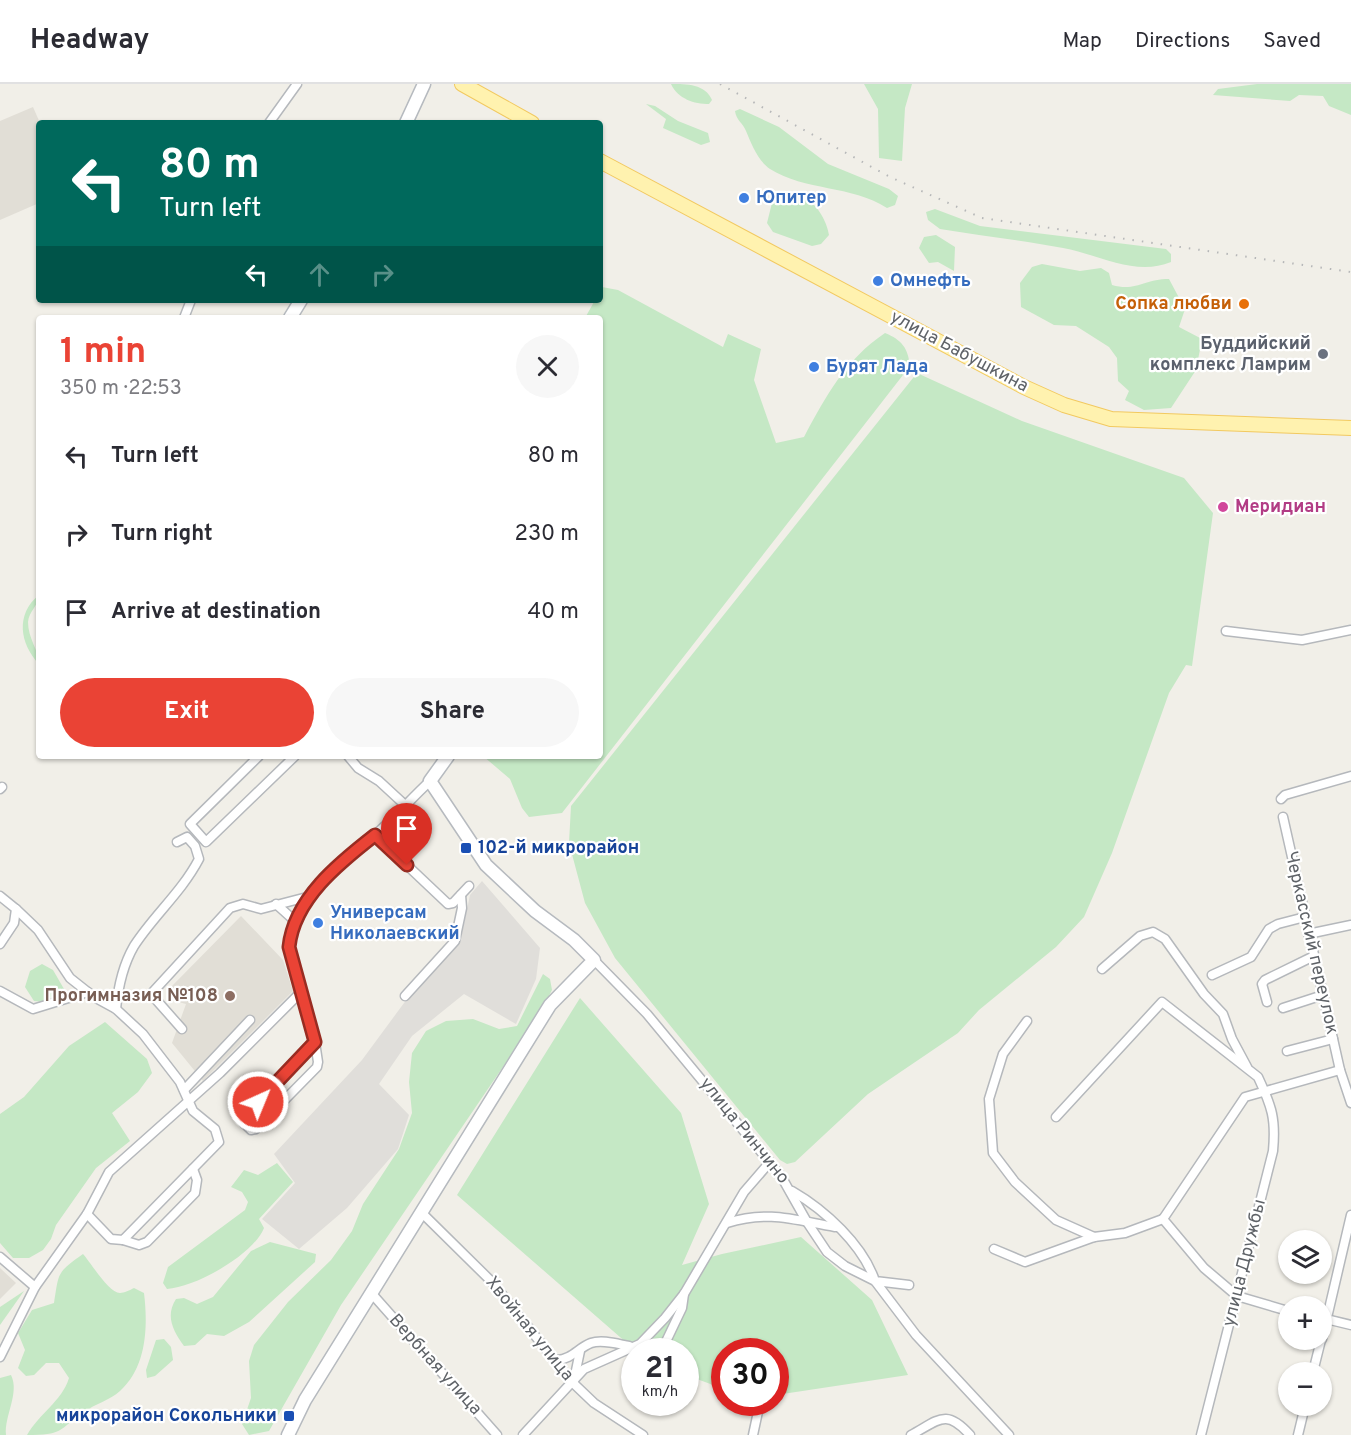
<!DOCTYPE html>
<meta charset="utf-8">
<style>
:root{--surface:#fff;--page:#f7f7f7;--text:#2b2b33;--muted:#7c7c81;--line:#e1e1e2;--accent:#ea4335}
body{margin:0;font-family:Overpass,sans-serif;background:var(--page);color:var(--text);height:100vh;display:flex;flex-direction:column;font-size:22px;white-space:nowrap}
*{box-sizing:border-box;margin:0}
p{font-size:20px;color:var(--muted)}
.icon{flex:none;width:33px;height:33px;fill:none;stroke:currentColor;stroke-width:2;stroke-linecap:round;stroke-linejoin:round}
.map{position:relative;flex:1;overflow:hidden}
.sheet{position:absolute;left:36px;top:231px;width:567px;height:444px;display:flex;flex-direction:column;background:var(--surface);border-radius:6px;box-shadow:0 2px 4px #0004}
.sheet>*{flex:none}
.banner{position:absolute;left:36px;top:36px;width:567px;height:183px;border-radius:6px;box-shadow:0 2px 4px #0004;background:#00695c;color:#fff;overflow:hidden}
.controls{position:absolute;left:1278px;top:1146px;display:grid;gap:12px}
.controls a{display:grid;place-items:center;width:54px;height:54px;border-radius:50%;background:var(--surface);box-shadow:0 2px 4px #0004;font-size:30px}
.speed{position:absolute;left:621px;top:1254px;display:flex;gap:12px;font-size:30px;font-weight:700;text-align:center}
.speed>*{display:grid;place-content:center;width:78px;height:78px;border-radius:50%;background:var(--surface);box-shadow:0 2px 4px #0004;line-height:1}
.speed small{font-size:15px;font-weight:400}
.speed .limit{border:9px solid #d22;background:#fff;color:#111}
.pin{position:absolute;display:grid;place-items:center;width:51px;height:51px;color:#fff;margin:-62px -26px;border-radius:50% 50% 50% 0;rotate:-45deg;box-shadow:0 0 6px #0007}
.pin .icon{rotate:45deg}
.me{position:absolute;width:66px;margin:-33px;rotate:44deg;stroke-linejoin:round;filter:drop-shadow(0 0 4px #0008)}
.turn{display:flex;align-items:center;gap:21px;height:126px;padding:0 24px;font-size:27px}
.turn .icon{width:78px;height:78px;stroke-width:2.5}
.turn b{display:block;font-size:42px;line-height:51px}
.lanes{display:flex;align-items:center;height:57px;padding:0 24px;background:#0003;justify-content:center;gap:30px;direction:ltr}
.lanes .off{opacity:.35}
.round{display:grid;place-items:center;flex:none;width:63px;height:63px;border-radius:32px;background:var(--page)}
.headline{display:flex;align-items:center;justify-content:space-between;height:102px;padding:0 24px}
h1{font-size:36px;font-weight:700;line-height:45px;color:var(--accent)}
.button{display:flex;gap:12px;margin-top:auto;padding:12px 24px}
.button a{flex:1;height:69px;border-radius:36px;background:var(--accent);color:#fff;font-size:24px;font-weight:700;line-height:69px;text-align:center}
.button a+a{background:var(--page);color:var(--text)}
ul{padding:0;list-style:none}
li{display:flex;align-items:center;gap:18px;height:78px;padding:0 24px}
li div{flex:1}
li b{display:block;font-size:22px}
li em{font-style:normal}
header{display:flex;align-items:center;gap:36px;box-sizing:border-box;height:84px;padding:0 30px;background:var(--surface);border-bottom:2px solid var(--line)}
header strong{font-size:28px}
nav{display:flex;gap:33px;margin-inline-start:auto;font-size:21px}
.map>svg:first-child{display:block}
</style>
<header>
<strong>Headway</strong>
<nav><a>Map</a><a>Directions</a><a>Saved</a></nav>
</header>
<div class="map">
<svg width="1351" height="1351" viewBox="0 0 1351 1351">
<rect width="100%" height="100%" fill="#f1efe8"/>
<polygon fill="#e0deda" points="482,797 540,864 536,895 516,940 464,910 412,952 379,1000 409,1031 398,1065 347,1124 299,1165 262,1135 295,1099 274,1070 362,976 404,919 460,859 470,811"/>
<g fill="#e1ded6">
<polygon points="33,23 40,39 39,119 0,136 0,37"/>
<polygon points="241,832 283,876 293,907 203,997 172,959 186,920 171,916 172,902"/>
<polygon points="0,1184 16,1199 0,1215"/>
</g>
<g fill="#c5e8c5">
<path d="M671,0C687,0 705,0 712,16L709,20C694,20 678,15 671,0Z"/>
<polygon points="864,0 912,0 905,24 902,77 879,74 878,25"/>
<polygon points="1257,0 1351,0 1351,31 1329,22 1323,12 1299,11 1290,17 1213,11 1218,5"/>
<polygon points="646,20 655,22 678,37 708,49 710,58 701,61 663,44 666,35"/>
<path d="M740,25L779,43L828,80L889,105L898,112L895,121L887,124C851,101 805,107 770,85C758,77 751,59 746,47C743,39 736,36 735,27Z"/>
<path d="M774,111C782,111 795,109 802,112C816,118 827,137 829,151L821,160L812,162L773,148L767,139Z"/>
<path d="M935,125L980,142L1166,165L1171,170V178C1135,193 1098,170 1063,164C1023,156 981,152 940,145L928,136L926,128Z"/>
<polygon points="936,151 955,163 954,187 938,178 929,179 919,164 924,153"/>
<path d="M1042,180L1080,187L1101,184L1109,189L1112,201C1136,208 1144,195 1169,195L1185,225L1179,243L1202,255L1196,286L1171,324L1144,326L1125,316L1129,307L1118,297L1117,274L1109,263L1076,242L1054,241L1021,223L1020,199L1032,183Z"/>
<path d="M602,203L618,206L723,263L728,250L761,265L754,296L776,359L804,353C826,312 845,276 885,249C902,256 908,264 910,282L562,729L529,733L522,724L510,695L483,672H600V234H585L595,216H600Z"/>
<polygon points="917,289 1022,337 1184,394 1213,429 1192,582 1186,581 1169,609 1112,769 1084,833 1056,863 979,926 958,949 868,1010 795,1078 787,1080 780,1076 615,874 585,819 569,759 571,722"/>
<path d="M39,511C39,521 29,527 28,538C28,555 39,566 39,580C20,560 15,530 39,511Z"/>
<polygon points="42,880 53,886 64,905 44,918 34,917 25,903 30,887"/>
<polygon points="543,890 550,895 552,906 541,927 341,1221 269,1347 249,1351 242,1340 251,1314 249,1277 254,1261 288,1218 331,1176 352,1147 363,1120 399,1065 412,1029 409,998 412,969 426,947 446,937 473,935 499,945 517,942"/>
<polygon points="580,914 681,1029 709,1120 682,1181 722,1170 801,1153 872,1216 908,1291 776,1311 776,1268 724,1268 724,1305 686,1291 686,1268 636,1267 457,1111"/>
<polygon points="105,938 147,975 152,989 138,1008 112,1029 130,1057 96,1084 56,1141 51,1155 43,1166 29,1174 13,1174 0,1159 0,1030 24,1013 69,962"/>
<path d="M277,1079L293,1098L259,1135L264,1144C253,1171 196,1203 167,1205L163,1199L168,1183L245,1126L248,1118L242,1108L231,1103L244,1086L258,1091Z"/>
<path d="M270,1158L316,1170L315,1178L249,1238L224,1252L207,1250L195,1261L184,1262C173,1247 165,1232 176,1215L184,1214L197,1220L213,1213L251,1167Z"/>
<path d="M83,1170C91,1179 109,1209 120,1209C124,1209 130,1206 134,1204L144,1209C148,1242 147,1283 120,1307C110,1316 95,1320 84,1328C57,1347 63,1351 27,1351C39,1330 62,1317 69,1294L59,1279H46L34,1291L26,1292L18,1284L25,1266L18,1249L32,1226L54,1219C59,1189 56,1189 83,1170Z"/>
<polygon points="24,1207 0,1241 0,1223"/>
<polygon points="164,1255 171,1263 173,1276 155,1292 147,1294 146,1286 156,1256"/>
<path d="M11,1291C20,1309 4,1332 6,1351H0V1294Z"/>
</g>
<g fill="none" stroke-linecap="round" stroke-linejoin="round">
<defs>
<g id="street">
<polyline points="269,39 297,0"/>
<polyline points="184,234 191,216"/>
<polyline points="1226,547 1302,556 1351,546"/>
<polyline points="259,672 190,740 206,758 295,672"/>
<polyline points="348,672 358,684 379,697 405,721"/>
<polyline points="0,705 2,703"/>
<polyline points="1281,715 1285,711 1351,692"/>
<polyline points="1283,733 1340,986 1351,1019"/>
<polyline points="375,751 448,820 453,819 469,802"/>
<polyline points="0,812 16,825 14,839 0,860"/>
<polyline points="276,820 296,838"/>
<polyline points="16,825 38,846 70,894 94,913 116,925 143,950 180,998 193,1027 215,1045 219,1058 123,1156 111,1155 87,1130"/>
<polyline points="1308,850 1351,841"/>
<polyline points="594,876 647,930 781,1092 807,1138 827,1168 845,1182 875,1197 916,1251 1009,1351"/>
<polyline points="1102,885 1140,852 1153,848 1165,855 1204,910 1223,930 1232,955 1247,983"/>
<polyline points="1212,891 1251,873 1269,845 1278,840 1305,833"/>
<polyline points="0,907 33,925 88,908"/>
<polyline points="405,912 455,857 462,824 461,811"/>
<polyline points="1267,918 1262,900 1265,896 1314,872"/>
<polyline points="1283,924 1323,911"/>
<path d="M116,925C118,904 123,881 134,862C154,831 181,809 199,775L195,762L187,753L177,758"/>
<polyline points="1027,937 1003,970 989,1015 993,1069 1015,1098 1056,1136 1094,1153"/>
<polyline points="182,945 151,910 230,824 243,820 261,825 311,812"/>
<path d="M315,958L318,978L317,983L256,1045L251,1046L244,1039L243,1033L315,958L289,863C294,814 339,781 374,752C393,735 411,715 430,697"/>
<polyline points="1287,967 1333,955"/>
<polyline points="184,1006 250,936"/>
<path d="M1056,1033L1162,918L1258,993C1272,1023 1276,1035 1273,1067L1201,1351"/>
<path d="M792,1107C825,1126 863,1161 875,1197L909,1201"/>
<polyline points="422,1129 493,1199 572,1298 594,1319 643,1351"/>
<polyline points="1163,1135 1245,1013 1340,986"/>
<polyline points="1163,1135 1204,1184 1237,1212 1288,1227"/>
<path d="M727,1139C768,1126 794,1136 835,1143"/>
<polyline points="123,1156 139,1161 147,1158 195,1109 197,1096 193,1085"/>
<polyline points="994,1165 1025,1178 1094,1153 1125,1149 1163,1135"/>
<polyline points="0,1173 35,1203"/>
<polyline points="373,1211 497,1351"/>
<polyline points="1322,1234 1351,1241"/>
<polyline points="1322,1255 1351,1131"/>
<polyline points="661,1268 682,1224 684,1210"/>
<polyline points="0,1273 35,1203 87,1130 109,1088 220,989 300,909"/>
<path d="M557,1276C572,1275 578,1264 591,1259C602,1255 618,1260 629,1262"/>
<polyline points="1313,1288 1321,1256"/>
<polyline points="574,1296 580,1267"/>
<polyline points="523,1351 584,1285 640,1260 665,1234 684,1210 744,1108 770,1078"/>
<polyline points="753,1351 759,1323"/>
<path d="M911,1351C939,1336 946,1324 970,1351"/>
<polyline points="1298,1351 1305,1322"/>
</g>
<g id="secondary">
<polyline points="406,39 424,0"/>
<polyline points="290,234 301,216"/>
<polyline points="288,1351 305,1316 550,921 594,876 574,856 535,827 486,781 430,697 448,672"/>
</g>
<g id="primary">
<polyline points="462,0 532,39"/>
<polyline points="600,77 1024,303 1064,321 1111,335 1351,344"/>
</g>
</defs>
<use href="#street" stroke="#b5b8bc" stroke-width="11"/>
<use href="#secondary" stroke="#b6babf" stroke-width="15"/>
<use href="#primary" stroke="#f2c960" stroke-width="16"/>
<use href="#street" stroke="#fff" stroke-width="8"/>
<use href="#secondary" stroke="#fff" stroke-width="12"/>
<use href="#primary" stroke="#fff2af" stroke-width="14"/>
<polyline stroke="#b6b7b8" stroke-width="2" stroke-dasharray="1.5 8" stroke-linecap="butt" points="720,0 890,93 982,134 1351,188"/>
</g>
<g fill="none" stroke-linecap="round" stroke-linejoin="round">
<defs>
<path id="route" d="M258,1018L315,958L289,863C294,815 339,779 375,751L407,781"/>
</defs>
<use href="#route" stroke="#982c22" stroke-width="15"/>
<use href="#route" stroke="#ea4335" stroke-width="10"/>
</g>
<g fill="#3f7fe0" stroke="#fff" stroke-width="2">
<circle cx="744" cy="114" r="6"/>
<circle cx="878" cy="197" r="6"/>
<circle cx="814" cy="283" r="6"/>
<circle cx="318" cy="839" r="6"/>
</g>
<circle fill="#e8710a" stroke="#fff" stroke-width="2" cx="1244" cy="220" r="6"/>
<circle fill="#6b7280" stroke="#fff" stroke-width="2" cx="1323" cy="270" r="6"/>
<circle fill="#d1479c" stroke="#fff" stroke-width="2" cx="1223" cy="423" r="6"/>
<g fill="#1a4fb4" stroke="#fff" stroke-width="2">
<rect x="460" y="758" width="12" height="12" rx="3"/>
<rect x="283" y="1326" width="12" height="12" rx="3"/>
</g>
<circle fill="#8d6e63" stroke="#fff" stroke-width="2" cx="230" cy="912" r="6"/>
<g text-anchor="middle" dominant-baseline="central" stroke-width="4.5" stroke-linejoin="round" paint-order="stroke">
<g font-size="18" font-weight="bold" fill="#366cbe" stroke="#fff" text-anchor="start">
<text x="756" y="114">Юпитер</text>
<text x="890" y="197">Омнефть</text>
<text x="826" y="283">Бурят Лада</text>
<text x="330" y="829">Универсам<tspan x="330" dy="21">Николаевский</tspan></text>
</g>
<g font-size="18" font-weight="bold" fill="#c56008" stroke="#fff" text-anchor="end">
<text x="1232" y="220">Сопка любви</text>
</g>
<g font-size="18" font-weight="bold" fill="#5b616d" stroke="#fff" text-anchor="end">
<text x="1311" y="260">Буддийский<tspan x="1311" dy="21">комплекс Ламрим</tspan></text>
</g>
<g font-size="18" fill="#5f6368" stroke="#fff">
<text transform="translate(959 268) rotate(28)">улица Бабушкина</text>
<text transform="translate(1311 859) rotate(77)">Черкасский переулок</text>
<text transform="translate(744 1047) rotate(51)">улица Ринчино</text>
<text transform="translate(1245 1179) rotate(-76)">улица Дружбы</text>
<text transform="translate(529 1245) rotate(51)">Хвойная улица</text>
<text transform="translate(435 1281) rotate(48)">Вербная улица</text>
</g>
<g font-size="18" font-weight="bold" fill="#b23c85" stroke="#fff" text-anchor="start">
<text x="1235" y="423">Меридиан</text>
</g>
<g font-size="18" font-weight="bold" fill="#164399" stroke="#fff" text-anchor="start">
<text x="478" y="764">102-й микрорайон</text>
<text x="277" y="1332" text-anchor="end">микрорайон Сокольники</text>
</g>
<g font-size="18" font-weight="bold" fill="#785e54" stroke="#fff" text-anchor="end">
<text x="218" y="912">Прогимназия №108</text>
</g>
</g>
</svg>
<div class="controls">
<a><svg class="icon" aria-label="layers" viewBox="0 0 24 24"><path d="M12 4l9 5-9 5-9-5zM3 14l9 5 9-5"/></svg></a>
<a>+</a>
<a>−</a>
</div>
<div class="speed"><div>21<small>km/h</small></div><div class="limit">30</div></div>
<div class="pin" style="left:407px;top:781px;background:#d93025"><svg class="icon" aria-label="arrive" viewBox="0 0 24 24"><path d="M6 21V4h12l-3 4 3 4H6"/></svg></div>
<svg class="me" style="left:258px;top:1018px" viewBox="-20 -20 40 40"><circle r="17" fill="#ea4335" stroke="#fff" stroke-width="3"/><path d="M0-11L8 9 0 5-8 9z" fill="#fff"/></svg>
<div class="banner">
<div class="turn"><svg class="icon" aria-label="left" viewBox="0 0 24 24"><path d="M17 20v-9H6M10 6l-5 5 5 5"/></svg><div><b>80 m</b>Turn left</div></div>
<div class="lanes"><svg class="icon" aria-label="left" viewBox="0 0 24 24"><path d="M17 20v-9H6M10 6l-5 5 5 5"/></svg><svg class="icon off" aria-label="ahead" viewBox="0 0 24 24"><path d="M12 20V5M6 11l6-6 6 6"/></svg><svg class="icon off" aria-label="right" viewBox="0 0 24 24"><path d="M7 20v-9h11M14 6l5 5-5 5"/></svg></div>
</div>
<section class="sheet">
<div class="headline"><div><h1>1 min</h1><p>350 m · 22:53</p></div><a class="round"><svg class="icon" aria-label="close" viewBox="0 0 24 24"><path d="M6 6l12 12M18 6L6 18"/></svg></a></div>
<ul>
<li><svg class="icon" aria-label="left" viewBox="0 0 24 24"><path d="M17 20v-9H6M10 6l-5 5 5 5"/></svg><div><b>Turn left</b></div><em>80 m</em></li>
<li><svg class="icon" aria-label="right" viewBox="0 0 24 24"><path d="M7 20v-9h11M14 6l5 5-5 5"/></svg><div><b>Turn right</b></div><em>230 m</em></li>
<li><svg class="icon" aria-label="arrive" viewBox="0 0 24 24"><path d="M6 21V4h12l-3 4 3 4H6"/></svg><div><b>Arrive at destination</b></div><em>40 m</em></li>
</ul>
<div class="button"><a>Exit</a><a>Share</a></div>
</section>
</div>
